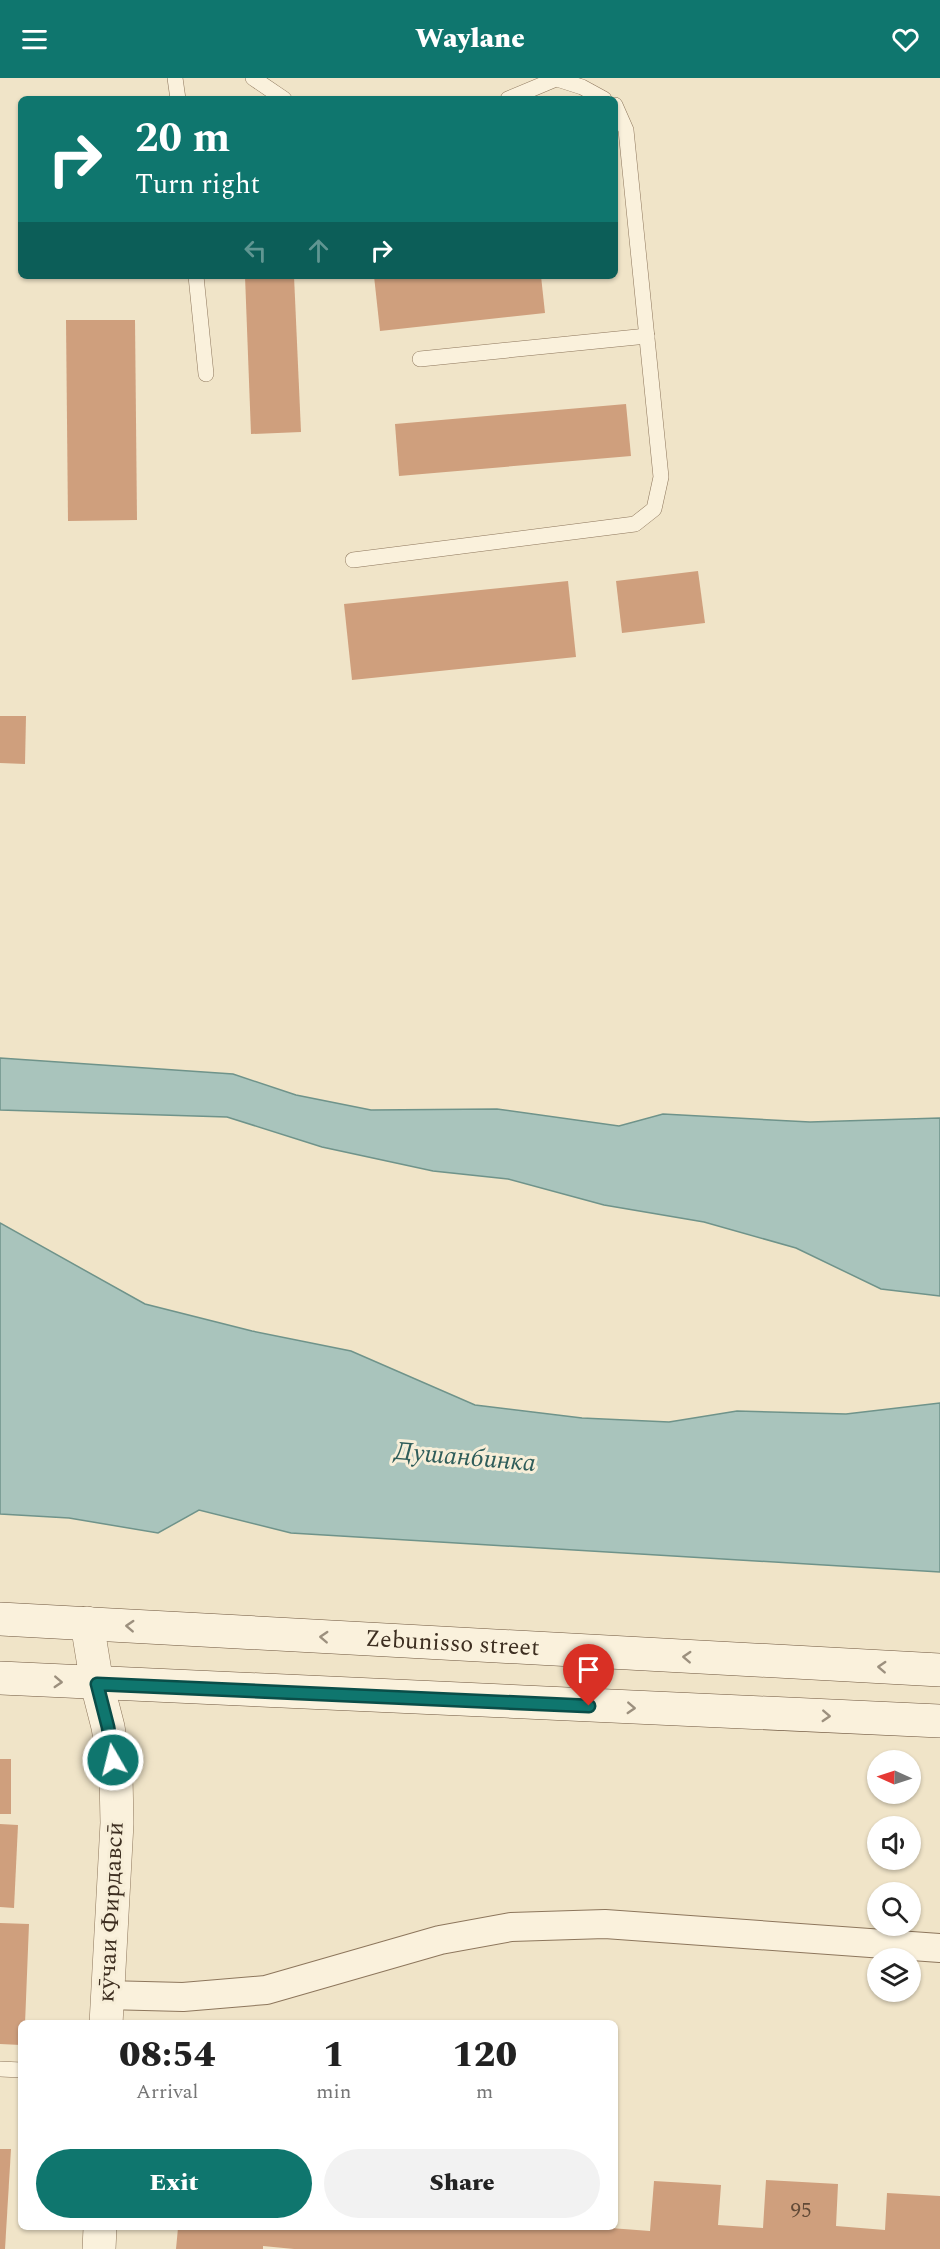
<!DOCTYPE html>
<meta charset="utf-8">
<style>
:root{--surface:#fff;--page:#f2f2f2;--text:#222;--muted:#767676;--accent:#0f766e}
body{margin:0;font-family:Spectral,serif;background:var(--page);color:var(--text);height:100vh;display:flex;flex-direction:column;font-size:22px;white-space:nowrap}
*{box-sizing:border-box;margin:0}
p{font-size:20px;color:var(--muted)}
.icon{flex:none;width:33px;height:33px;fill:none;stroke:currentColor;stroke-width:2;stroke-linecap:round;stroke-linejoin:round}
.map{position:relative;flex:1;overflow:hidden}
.drawer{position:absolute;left:18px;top:1942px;width:600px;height:210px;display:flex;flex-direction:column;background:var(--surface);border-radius:9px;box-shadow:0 2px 4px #0004}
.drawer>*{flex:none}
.banner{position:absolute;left:18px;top:18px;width:600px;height:183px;border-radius:9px;box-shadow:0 2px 4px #0004;background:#0f766e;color:#fff;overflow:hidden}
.needle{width:39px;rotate:273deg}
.controls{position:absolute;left:867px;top:1672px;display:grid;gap:12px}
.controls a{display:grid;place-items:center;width:54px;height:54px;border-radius:50%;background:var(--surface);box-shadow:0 2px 4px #0004;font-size:30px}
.pin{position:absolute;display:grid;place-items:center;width:51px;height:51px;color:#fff;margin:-62px -26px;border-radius:50% 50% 50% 0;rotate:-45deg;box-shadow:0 0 6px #0007}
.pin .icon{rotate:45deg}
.me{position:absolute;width:66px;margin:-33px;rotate:352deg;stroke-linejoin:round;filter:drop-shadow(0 0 4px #0008)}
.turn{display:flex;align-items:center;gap:21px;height:126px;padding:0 18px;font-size:27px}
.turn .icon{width:78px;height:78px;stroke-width:2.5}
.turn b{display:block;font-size:42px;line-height:51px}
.lanes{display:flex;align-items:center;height:57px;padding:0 18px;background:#0003;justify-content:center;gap:30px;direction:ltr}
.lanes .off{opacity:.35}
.eta{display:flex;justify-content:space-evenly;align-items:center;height:102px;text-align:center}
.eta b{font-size:36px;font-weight:800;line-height:42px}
.action{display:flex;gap:12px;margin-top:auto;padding:12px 18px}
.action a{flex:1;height:69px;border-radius:36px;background:var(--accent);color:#fff;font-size:24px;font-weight:800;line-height:69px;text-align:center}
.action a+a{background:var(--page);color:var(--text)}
header{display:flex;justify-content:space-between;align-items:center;height:78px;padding:0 18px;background:var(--accent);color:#fff;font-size:27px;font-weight:800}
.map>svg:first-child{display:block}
</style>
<header><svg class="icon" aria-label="menu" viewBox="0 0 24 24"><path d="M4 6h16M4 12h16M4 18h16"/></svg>Waylane<svg class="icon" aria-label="heart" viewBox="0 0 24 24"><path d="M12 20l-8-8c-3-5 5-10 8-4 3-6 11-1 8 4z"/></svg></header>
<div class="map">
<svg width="940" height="2171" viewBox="0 0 940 2171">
<rect width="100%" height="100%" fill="#f0e4c8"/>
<g fill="#a9c4bc" stroke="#6f938a" stroke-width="1.5">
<polygon points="0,980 233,996 296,1017 371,1032 497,1031 619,1048 663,1036 810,1044 940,1040 940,1218 881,1211 796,1170 704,1144 604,1127 508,1101 433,1093 322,1069 227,1039 0,1032"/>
<polygon points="0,1145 145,1226 252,1253 351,1273 475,1327 582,1340 669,1344 737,1333 846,1336 940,1325 940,1494 291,1455 199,1432 158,1455 69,1440 0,1436"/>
</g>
<g fill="#cf9f7d">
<polygon points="245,198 294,198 301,354 251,356"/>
<polygon points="374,198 541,198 545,235 380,253"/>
<polygon points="66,242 135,242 137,442 68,443"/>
<polygon points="626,326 631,378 399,398 395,346"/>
<polygon points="698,493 705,545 622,555 616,503"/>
<polygon points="568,503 576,579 352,602 344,526"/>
<polygon points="0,638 26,638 25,686 0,685"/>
<rect x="0" y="1681" width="11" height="55"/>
<polygon points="0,1746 18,1747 14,1830 0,1829"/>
<polygon points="0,1845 29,1846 25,1946 21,1946 21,1967 0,1966"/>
<polygon points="0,2071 11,2071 5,2171 0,2171"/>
<polygon points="766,2102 838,2106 836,2148 885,2152 887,2115 940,2118 940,2171 294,2171 263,2168 263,2171 176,2171 178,2150 610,2150 650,2153 654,2103 721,2107 718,2147 763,2150"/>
</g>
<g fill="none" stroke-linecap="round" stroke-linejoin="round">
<defs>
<g id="service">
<polyline points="175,0 178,21"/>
<polyline points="253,0 284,21"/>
<polyline points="557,1 582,9 604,21"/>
<polyline points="508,21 558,0"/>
<polyline points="196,198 206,296"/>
<polyline points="420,281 647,258"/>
<polyline points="353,482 635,446 654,431 661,399 626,52 615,27"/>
<polyline points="0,1991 21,1992"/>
</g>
<polyline id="minor" points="106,1917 183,1919 266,1912 440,1862 511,1849 605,1846 940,1870"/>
<g id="tertiary">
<polyline points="87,1545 97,1606 108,1649 116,1698 117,1745 106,1946"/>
<polyline points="99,2171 100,2150"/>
</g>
<g id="secondary">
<path id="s1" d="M0,1541L940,1592"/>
<polyline points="0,1600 940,1643"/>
</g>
</defs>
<use href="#service" stroke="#8d765c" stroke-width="16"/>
<use href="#minor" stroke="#8d765c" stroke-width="30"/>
<use href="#tertiary" stroke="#8d765c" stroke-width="34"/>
<use href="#secondary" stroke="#6f573f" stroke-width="34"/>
<use href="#service" stroke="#faf1dc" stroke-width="15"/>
<use href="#minor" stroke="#faf1dc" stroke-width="28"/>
<use href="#tertiary" stroke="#faf1dc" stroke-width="33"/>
<use href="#secondary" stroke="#faf1dc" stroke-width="33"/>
</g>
<defs><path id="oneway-chevron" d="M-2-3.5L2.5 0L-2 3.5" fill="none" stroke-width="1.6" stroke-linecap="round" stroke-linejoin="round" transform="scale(1.5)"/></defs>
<g stroke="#9c907e">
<use href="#oneway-chevron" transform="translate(130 1548) rotate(-177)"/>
<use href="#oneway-chevron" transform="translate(324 1559) rotate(-177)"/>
<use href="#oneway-chevron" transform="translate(687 1579) rotate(-177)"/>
<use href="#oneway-chevron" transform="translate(882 1589) rotate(-177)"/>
<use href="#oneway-chevron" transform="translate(58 1604) rotate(3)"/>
<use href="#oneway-chevron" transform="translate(631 1630) rotate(3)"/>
<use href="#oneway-chevron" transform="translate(826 1638) rotate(3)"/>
</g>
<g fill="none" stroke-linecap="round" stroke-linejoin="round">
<defs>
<polyline id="route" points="113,1682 108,1649 97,1606 589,1628"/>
</defs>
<use href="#route" stroke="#0a4d48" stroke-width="15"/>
<use href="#route" stroke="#0f766e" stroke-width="10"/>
</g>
<g text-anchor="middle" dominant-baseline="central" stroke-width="6" stroke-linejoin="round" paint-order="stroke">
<g font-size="21" fill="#624a37">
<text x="801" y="2133">95</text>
</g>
<g font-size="24" fill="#3d2e20" stroke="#f7eed8">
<text stroke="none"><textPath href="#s1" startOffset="453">Zebunisso street</textPath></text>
<text transform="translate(111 1834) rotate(-87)">кӯчаи Фирдавсӣ</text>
</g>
<g font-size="26" font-style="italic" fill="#2f5d5a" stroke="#f7eed8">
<text transform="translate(465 1379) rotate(5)">Душанбинка</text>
</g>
</g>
</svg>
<div class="controls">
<a><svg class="needle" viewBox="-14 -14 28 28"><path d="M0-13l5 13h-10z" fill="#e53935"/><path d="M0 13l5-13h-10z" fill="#767676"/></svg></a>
<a><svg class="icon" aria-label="sound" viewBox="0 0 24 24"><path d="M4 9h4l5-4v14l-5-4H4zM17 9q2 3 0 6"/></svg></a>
<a><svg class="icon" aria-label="search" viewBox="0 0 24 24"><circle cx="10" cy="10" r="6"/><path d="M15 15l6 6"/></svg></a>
<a><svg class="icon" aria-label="layers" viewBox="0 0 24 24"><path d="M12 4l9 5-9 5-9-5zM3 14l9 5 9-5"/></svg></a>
</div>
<div class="pin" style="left:589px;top:1628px;background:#d93025"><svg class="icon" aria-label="arrive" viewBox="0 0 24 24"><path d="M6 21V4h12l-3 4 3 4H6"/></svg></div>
<svg class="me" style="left:113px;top:1682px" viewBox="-20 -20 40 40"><circle r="17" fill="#0f766e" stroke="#fff" stroke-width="3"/><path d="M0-11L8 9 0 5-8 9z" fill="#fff"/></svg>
<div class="banner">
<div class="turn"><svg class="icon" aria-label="right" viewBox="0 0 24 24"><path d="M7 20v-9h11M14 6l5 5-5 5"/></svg><div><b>20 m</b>Turn right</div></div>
<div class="lanes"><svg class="icon off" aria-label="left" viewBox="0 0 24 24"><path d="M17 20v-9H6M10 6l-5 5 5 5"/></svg><svg class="icon off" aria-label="ahead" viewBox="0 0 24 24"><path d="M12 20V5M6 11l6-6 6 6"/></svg><svg class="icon" aria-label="right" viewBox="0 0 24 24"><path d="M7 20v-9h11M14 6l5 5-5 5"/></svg></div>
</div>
<section class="drawer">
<div class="eta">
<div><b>08:54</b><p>Arrival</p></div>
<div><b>1</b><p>min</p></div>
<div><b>120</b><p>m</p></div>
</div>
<div class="action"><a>Exit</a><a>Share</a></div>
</section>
</div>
